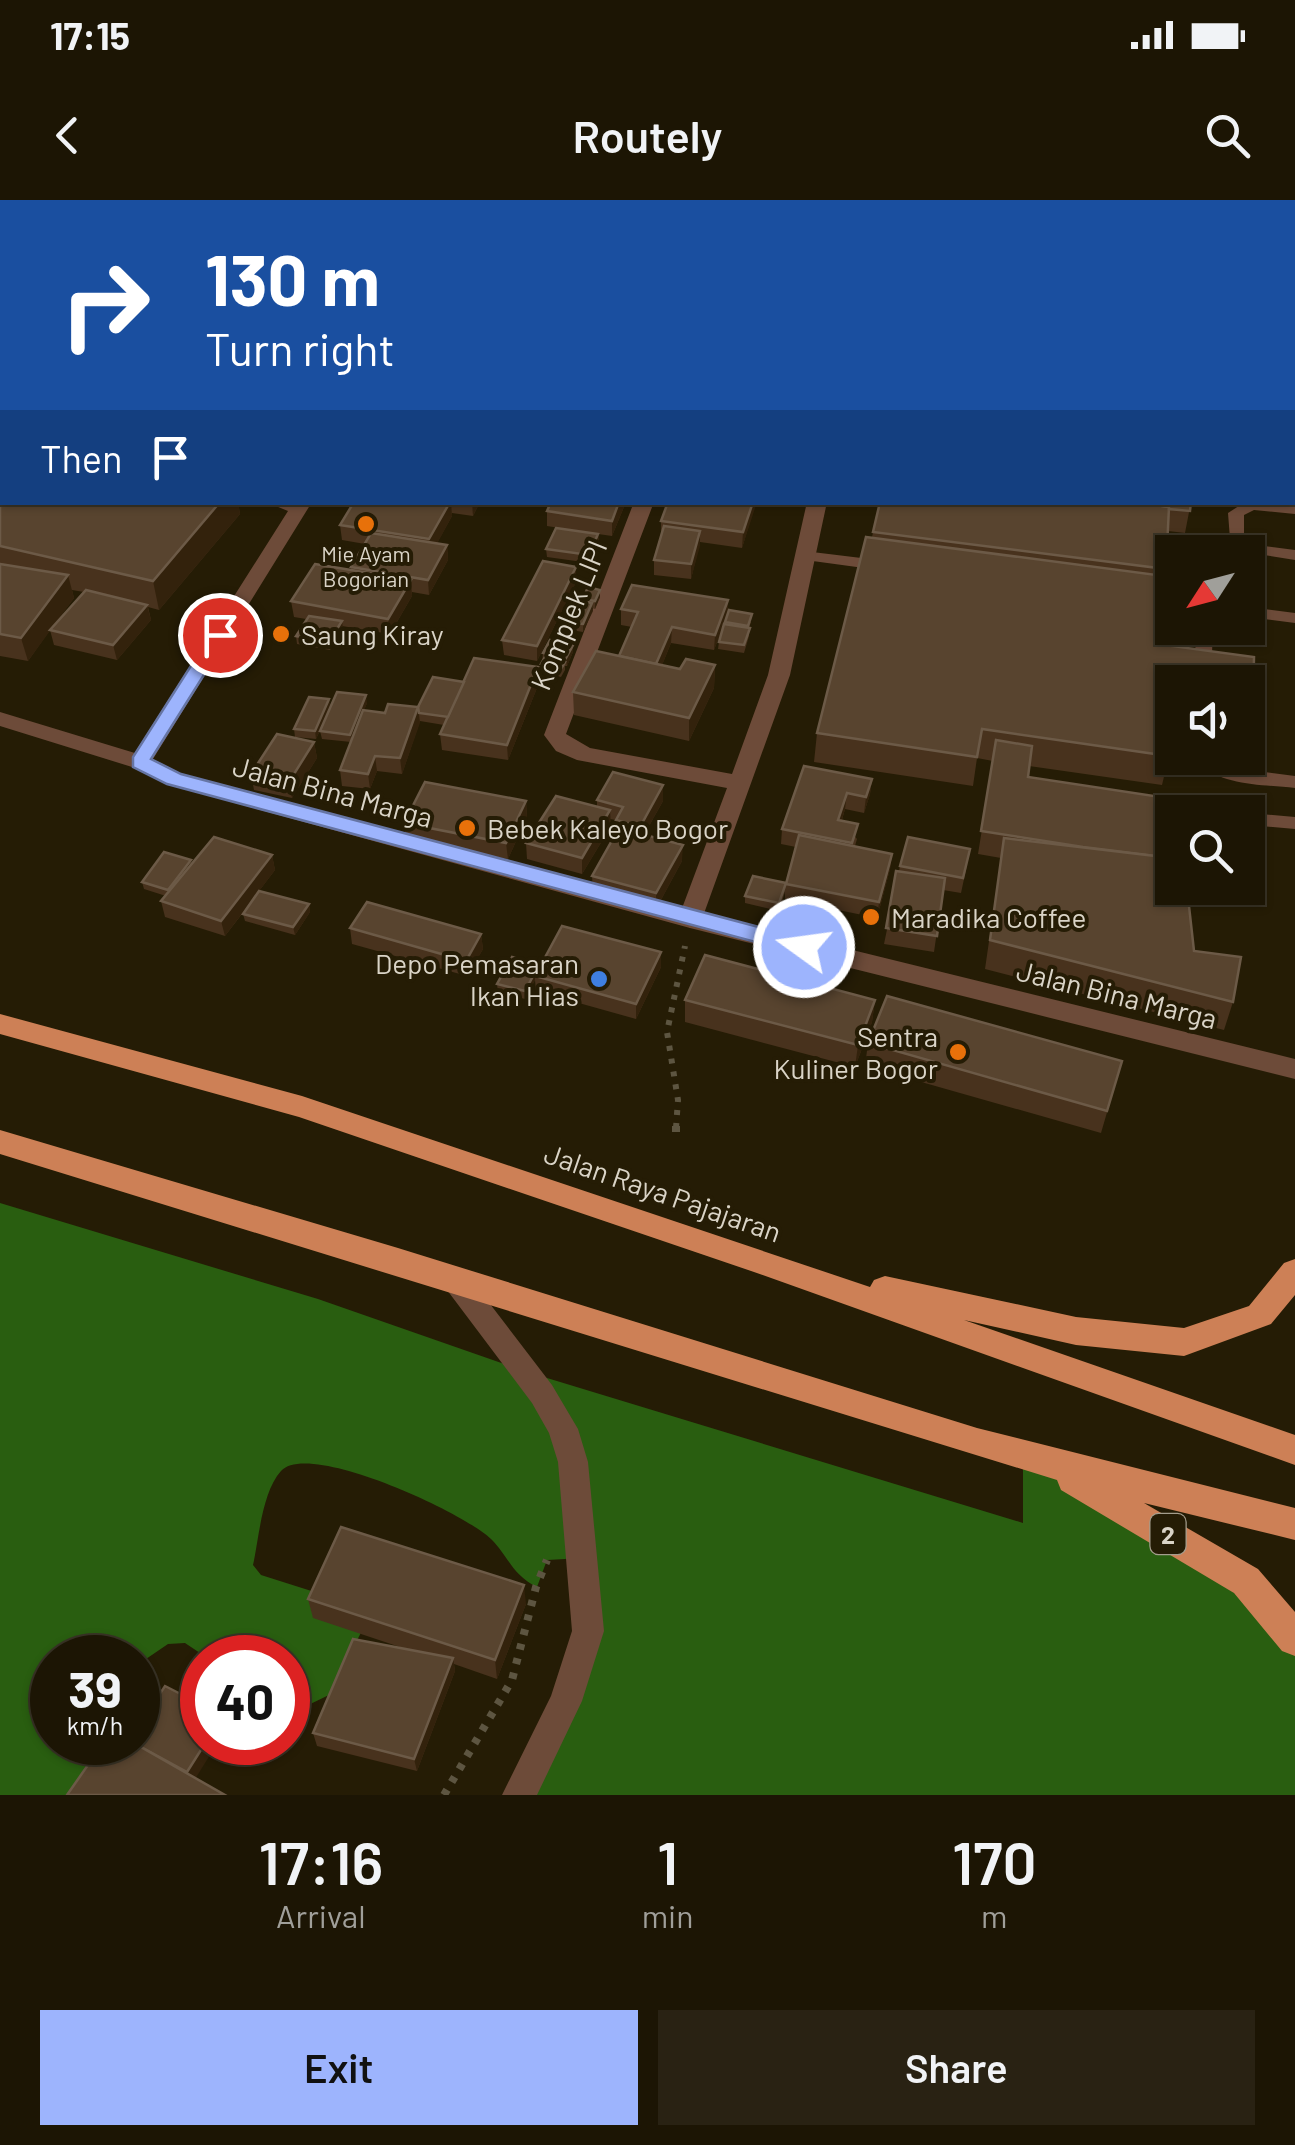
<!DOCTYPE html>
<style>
:root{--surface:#1c1504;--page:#292213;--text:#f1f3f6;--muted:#a09f9a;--line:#3a3426;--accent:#9db4fd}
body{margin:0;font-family:Barlow,sans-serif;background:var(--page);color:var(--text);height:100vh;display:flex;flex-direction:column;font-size:38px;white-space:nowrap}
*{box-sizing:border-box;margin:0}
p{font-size:32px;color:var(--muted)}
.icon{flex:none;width:55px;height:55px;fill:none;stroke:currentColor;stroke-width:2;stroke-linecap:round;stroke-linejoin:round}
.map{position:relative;height:1595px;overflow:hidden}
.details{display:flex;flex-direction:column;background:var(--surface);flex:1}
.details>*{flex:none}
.hud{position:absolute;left:0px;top:0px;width:1295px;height:305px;box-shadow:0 2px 8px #0004,0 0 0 2px var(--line);background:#1a4fa0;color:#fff;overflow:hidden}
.needle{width:65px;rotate:234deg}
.fabs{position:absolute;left:1155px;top:335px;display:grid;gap:20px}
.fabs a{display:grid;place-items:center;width:110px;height:110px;border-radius:0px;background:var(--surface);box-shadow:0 2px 8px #0004,0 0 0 2px var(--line);font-size:50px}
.speed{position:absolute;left:30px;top:1435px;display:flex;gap:20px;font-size:50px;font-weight:700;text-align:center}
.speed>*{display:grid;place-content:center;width:130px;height:130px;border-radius:50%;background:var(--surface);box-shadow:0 2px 8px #0004,0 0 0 2px var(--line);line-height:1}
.speed small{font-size:25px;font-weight:400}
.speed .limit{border:15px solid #d22;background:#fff;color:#111}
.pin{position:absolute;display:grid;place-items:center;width:85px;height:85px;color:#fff;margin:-42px;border:5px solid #fff;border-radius:50%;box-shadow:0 2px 10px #0007}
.me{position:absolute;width:110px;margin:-55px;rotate:284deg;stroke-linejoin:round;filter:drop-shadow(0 0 8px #0008)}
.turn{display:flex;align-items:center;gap:35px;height:210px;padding:0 40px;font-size:45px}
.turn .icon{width:130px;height:130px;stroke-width:2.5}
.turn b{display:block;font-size:70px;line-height:85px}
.then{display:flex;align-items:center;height:95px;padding:0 40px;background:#0003;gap:20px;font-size:38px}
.eta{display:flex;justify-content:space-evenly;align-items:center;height:170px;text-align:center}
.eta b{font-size:60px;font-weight:600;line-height:70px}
.action{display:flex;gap:20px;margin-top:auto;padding:20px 40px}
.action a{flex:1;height:115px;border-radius:0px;background:var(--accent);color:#111;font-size:40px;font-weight:600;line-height:115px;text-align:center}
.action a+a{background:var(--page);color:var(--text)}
.status{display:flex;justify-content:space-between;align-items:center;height:70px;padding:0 50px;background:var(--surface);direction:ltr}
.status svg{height:28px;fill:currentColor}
header{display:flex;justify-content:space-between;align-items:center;height:130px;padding:0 40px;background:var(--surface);font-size:45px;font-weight:600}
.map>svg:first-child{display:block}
</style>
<div class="status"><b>17:15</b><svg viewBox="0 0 49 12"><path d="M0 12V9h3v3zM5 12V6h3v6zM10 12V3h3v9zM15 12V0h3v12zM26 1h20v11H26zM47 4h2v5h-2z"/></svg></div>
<header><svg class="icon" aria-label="back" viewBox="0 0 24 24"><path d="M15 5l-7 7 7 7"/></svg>Routely<svg class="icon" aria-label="search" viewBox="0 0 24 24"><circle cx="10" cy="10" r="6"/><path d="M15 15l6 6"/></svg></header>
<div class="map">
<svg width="1295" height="1595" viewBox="0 0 1295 1595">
<rect width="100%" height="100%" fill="#251c05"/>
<path fill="#295e10" d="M0,1003L318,1099L524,1171L1023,1323V1253L1101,1294L1295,1438V1595H520L566,1501L583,1358L547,1360L537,1387C512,1375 509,1357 491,1339C465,1313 308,1240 281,1271C262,1292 259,1338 253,1365L261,1375L365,1408L369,1417L329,1495L302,1508L288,1503V1458L206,1457L185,1443L168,1444L146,1459L138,1474V1458H52V1542L102,1543L71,1595H0Z"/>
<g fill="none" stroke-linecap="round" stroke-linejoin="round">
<polyline stroke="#5d5541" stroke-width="6" stroke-dasharray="5 8" stroke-linecap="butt" points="676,928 678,900 667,832 685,746"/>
<g stroke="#5d5541" stroke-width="8" stroke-dasharray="6 9" stroke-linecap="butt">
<polyline points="676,932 676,925"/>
<polyline points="444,1595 512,1480 536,1387 547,1360"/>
</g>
<g fill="#6d4b39" fill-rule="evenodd">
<polygon points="1234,0 1248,0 1249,2 1235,2"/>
<rect x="1292" y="7" width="3" height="8"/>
<rect x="1292" y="49" width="3" height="8"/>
<rect x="1292" y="69" width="3" height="8"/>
<rect x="1292" y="142" width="3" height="9"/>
<rect x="1292" y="172" width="3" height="8"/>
<rect x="1292" y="228" width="3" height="8"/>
<rect x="1292" y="244" width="3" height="10"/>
<polygon points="1245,302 1295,304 1295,314 1254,310 1244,315 1244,335 1256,345 1295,350 1295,360 1245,352 1230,339 1228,313"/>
<polygon points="804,351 886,361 894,366 886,371 798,359 798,353"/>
<polygon points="1248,407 1295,413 1295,423 1248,417"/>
<polygon points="1197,428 1213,428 1211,478 1206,482 1196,482 1193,478"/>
<path d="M1195,558H1214L1235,568L1295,576V588C1262,584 1217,587 1195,558Z"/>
<polygon points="1248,613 1295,617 1295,629 1248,625"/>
</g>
<g fill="#6d4b39" fill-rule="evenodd">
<polygon points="741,0 772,0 773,2 743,2"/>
<rect x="903" y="0" width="16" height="2"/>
<rect x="0" y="30" width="2" height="10"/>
<polygon points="0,234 2,235 2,247 0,246"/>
<polygon points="266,302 312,302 148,567 132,567 129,562 288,311"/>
<polygon points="634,302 654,302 566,534 590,548 732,574 768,475 807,302 827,302 790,475 702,719 690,728 678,719 727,588 577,560 556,551 544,535"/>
</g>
<g fill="#6d4b39" fill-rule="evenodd">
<polygon points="0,512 148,557 182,574 690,710 1295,859 1295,879 690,728 166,584 132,567 0,526"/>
<polygon points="454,1066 464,1070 552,1185 578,1229 588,1262 604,1431 582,1501 537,1595 502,1595 551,1496 572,1431 558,1262 549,1233 532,1203 444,1086 440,1078 444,1070"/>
</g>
<g fill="#cd8056" fill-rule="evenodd">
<polygon points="0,814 302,896 870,1087 874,1080 885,1076 1076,1117 1184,1128 1249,1106 1284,1063 1295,1059 1295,1095 1271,1124 1184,1156 1076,1145 964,1120 1295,1235 1295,1265 754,1072 299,917 0,834"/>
<polygon points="0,930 398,1048 977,1228 1295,1308 1295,1340 1144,1303 1258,1369 1295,1412 1295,1456 1282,1451 1234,1393 1061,1290 1057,1280 0,954"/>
</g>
</g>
<g fill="#48321d" fill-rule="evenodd">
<polygon points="75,0 203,0 201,2 76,2"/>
<polygon points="364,0 465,0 462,2 362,2"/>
<polygon points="519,0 628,0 626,2 520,2"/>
<polygon points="994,0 1214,0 1214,2 1063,2 1042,0"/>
<rect x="0" y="116" width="2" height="115"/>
<path d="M0,269L2,302H238L240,314L159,410L148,407L151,420L117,460L54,445L50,430L28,461L0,456ZM72,390L84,392L52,427L74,398Z"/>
<polygon points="354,302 480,302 473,316 452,313 452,316 437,343 447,345 448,360 429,395 412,392 412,396 390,434 342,426 343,429 330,450 297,444 296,436 306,419 294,417 291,401 351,370 351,367 365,344 342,340 340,325"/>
<polygon points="626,302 612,336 598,334 599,342 590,363 547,357 546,349 590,333 547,326 547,311"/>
<polygon points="668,302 756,302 742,348 700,342 691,379 654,375 654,360 661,337 661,321"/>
<polygon points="880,302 1191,302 1185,333 1168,331 1164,376 1172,377 1172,446 1254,457 1253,505 1248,523 1248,482 1172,482 1172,524 1171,524 1169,556 1162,585 1029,566 1028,577 1187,601 1186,612 1172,612 1172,688 1187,688 1194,751 1241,757 1233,802 1224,830 985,769 1001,658 978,654 993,561 977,558 973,586 814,562 817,533 866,337 872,337"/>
<polygon points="576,382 537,461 504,455 502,440"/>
<polygon points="600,390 600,397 595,409 592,408 583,432 571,430 570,423 583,402 583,399"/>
<polygon points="728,400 727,416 714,450 671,443 662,465 680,469 715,465 714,488 689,541 574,515 573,492 619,456 632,427 621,425 621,409"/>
<polygon points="725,422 751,422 749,428 749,436 744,453 718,449 719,442"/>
<polygon points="573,452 567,466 565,466 565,470 561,477 541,472 543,453"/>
<polygon points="538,467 539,483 508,560 442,550 440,534 444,525 420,521 402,574 377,571 370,589 342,586 340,570 351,542 322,539 320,531 330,509 316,539 295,537 294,529 331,507 367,503 364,510 385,513 418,507 464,482"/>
<polygon points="314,542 317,558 292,598 254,590 251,574"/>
<polygon points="872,579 870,594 864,613 845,609 842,620 857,639 855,646 892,654 890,669 877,718 785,699 785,692 779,711 745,703 745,696 786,683 796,647 781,644 782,629"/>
<polygon points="597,600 663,601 644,635 682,661 656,709 593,691 592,676 616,634 616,620 610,619 611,626 582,674 527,659 526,643 597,607"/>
<polygon points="526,601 527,617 508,659 406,639 404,623"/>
<polygon points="272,655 275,670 259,691 309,704 310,712 295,735 245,721 243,714 255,697 225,736 165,717 161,701 166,696 144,689 142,682 192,664"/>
<polygon points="967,665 961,693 943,690 934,752 884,744 900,666"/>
<polygon points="350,728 481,734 483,749 467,776 352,744"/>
<polygon points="661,767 636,819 536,791 535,780 525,799 498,792 497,784 539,768"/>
<polygon points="685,800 875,800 872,822 855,867 685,822"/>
<polygon points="868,843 1122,861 1101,933 865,866"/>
<polygon points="308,1399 526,1404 497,1479 454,1464 455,1471 417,1571 317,1546 313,1533 409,1450 313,1418"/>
</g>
<g fill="#33220c">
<polygon points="179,0 203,0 201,2 177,2"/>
<polygon points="450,0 465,0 462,2 448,2"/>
<polygon points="614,0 628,0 626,2 612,2"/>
<polygon points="2,63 2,80 0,82 0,65"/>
<polygon points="220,302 238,302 240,314 159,410 153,381"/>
<polygon points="450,302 451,302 452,316 431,355 429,339"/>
<polygon points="472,302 480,302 473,316"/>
<polygon points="619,302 626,302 612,336 612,321"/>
<polygon points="753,302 756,302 756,305 742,348 743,332"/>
<polygon points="700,331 700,346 691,379 691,364"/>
<polygon points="598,334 599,342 590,363 589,355"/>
<polygon points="447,345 448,360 429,395 428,380"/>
<polygon points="576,367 576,382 537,461 537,446"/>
<polygon points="68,375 74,398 28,461 21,438"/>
<polygon points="411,380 412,396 390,434 388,419"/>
<polygon points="600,390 600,397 595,409 595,401"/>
<polygon points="728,400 727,416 714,450 715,435"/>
<polygon points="592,403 593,411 583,432 583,424"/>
<polygon points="147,405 151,420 117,460 113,445"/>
<polygon points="342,421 343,429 330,450 329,442"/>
<polygon points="672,427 671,443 655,482 655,467"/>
<polygon points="573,445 573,452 567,466 566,458"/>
<polygon points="715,465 714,488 689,541 689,518"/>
<polygon points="538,467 539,483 508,560 507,545"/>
<polygon points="366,495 367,503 352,542 350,535"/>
<polygon points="329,499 331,507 316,539 315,531"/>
<polygon points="418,507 420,523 402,574 400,558"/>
<polygon points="314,542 317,558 292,598 289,582"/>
<polygon points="375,556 377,571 370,589 368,574"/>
<polygon points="872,579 870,594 864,613 866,597"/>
<polygon points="663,585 663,601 640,642 640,627"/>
<polygon points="847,593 845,609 837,635 838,620"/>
<polygon points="526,601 527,617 508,659 506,643"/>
<polygon points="610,610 611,626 582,674 582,658"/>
<polygon points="683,645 682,661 656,709 656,693"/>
<polygon points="892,654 890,669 877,718 879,702"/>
<polygon points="272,655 275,670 225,736 221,721"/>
<polygon points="191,660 192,668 170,697 168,690"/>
<polygon points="309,704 310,712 295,735 293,727"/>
<polygon points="481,734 483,749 467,776 466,761"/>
<polygon points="661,752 661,767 636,819 636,804"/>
<polygon points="539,765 539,773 535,776 535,780 525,799 525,791"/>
<polygon points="875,800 872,822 855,867 858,845"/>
<polygon points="524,1385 526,1404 497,1479 495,1460"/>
<polygon points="453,1458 455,1471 417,1571 414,1559"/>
<polygon points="206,1542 218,1542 192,1584 187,1572"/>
</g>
<g fill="#58442f" stroke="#6c5a47" stroke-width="2.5">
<polygon points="115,0 147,0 145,2"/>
<polygon points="229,0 245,0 257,2 226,2"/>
<polygon points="304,0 352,0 349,2 301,2"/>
<polygon points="364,0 380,0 393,2 362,2"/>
<polygon points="413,0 450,0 448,2 426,2"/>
<polygon points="543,0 614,0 612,2 559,2"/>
<polygon points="668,0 688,0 710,2 668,2"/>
<polygon points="994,0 1042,0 1042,2 993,2"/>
<polygon points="1128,0 1136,0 1161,2 1127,2"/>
<polygon points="1160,0 1214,0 1214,2 1186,2"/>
<polygon points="0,116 2,116 2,157 0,159"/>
<polygon points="2,162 2,205 0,204 0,165"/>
<polygon points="2,266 2,302 220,302 153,381 0,346 0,269"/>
<polygon points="354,302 450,302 429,339 340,325"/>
<polygon points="551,302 619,302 612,321 547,311"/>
<polygon points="668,302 753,302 743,332 661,321"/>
<polygon points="880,302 1135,302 1169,307 1166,369 873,332"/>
<polygon points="1135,302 1191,302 1190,311 1169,309 1169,307"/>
<polygon points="664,326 700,331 691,364 654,360"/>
<polygon points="556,328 598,334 589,355 546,349"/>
<polygon points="371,333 447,345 428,380 351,367"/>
<polygon points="866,337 1172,377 1172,446 1254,457 1253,505 1248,505 1248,482 1172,482 1169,556 982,529 977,557 817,533"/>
<polygon points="543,361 576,367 537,446 502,440"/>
<polygon points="0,364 68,375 21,438 0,434"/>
<polygon points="315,364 411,380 388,419 291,401"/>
<polygon points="632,385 728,400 715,435 672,427 656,464 619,456 638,412 621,409"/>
<polygon points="588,387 600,390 595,401 583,399"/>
<polygon points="86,390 147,405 113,445 50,430"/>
<polygon points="580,401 592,403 583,424 570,423"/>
<polygon points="729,410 752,414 748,426 725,422"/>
<polygon points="309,416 342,421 329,442 296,436"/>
<polygon points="724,424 750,428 744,445 719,442"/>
<polygon points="550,440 573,445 566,458 543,453"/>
<polygon points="596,451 680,469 686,459 715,465 689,518 573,492"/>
<polygon points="545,457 565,462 561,469 541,464"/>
<polygon points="474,458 538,467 507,545 440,534"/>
<polygon points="433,477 464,482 448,517 419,513 418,507"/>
<polygon points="337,492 366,495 350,535 320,531"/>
<polygon points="309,497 329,499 315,531 294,529"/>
<polygon points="388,504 418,507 400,558 375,556 368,574 340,570 363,510 385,513"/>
<polygon points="277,534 314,542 289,582 251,574"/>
<polygon points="996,540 1032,546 1028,577 1187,601 1186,612 1172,612 1172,658 1083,647 981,631"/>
<polygon points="804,566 872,579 866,597 847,593 838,620 858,624 852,643 782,629"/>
<polygon points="613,572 663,585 640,627 616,620 623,607 597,600"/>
<polygon points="425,582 526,601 506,643 404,623"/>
<polygon points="556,596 610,610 582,658 526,643"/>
<polygon points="619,628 683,645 656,693 592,676"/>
<polygon points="799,635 892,654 879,702 786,684"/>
<polygon points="214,637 272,655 221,721 161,701"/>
<polygon points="908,637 970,649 963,678 900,666"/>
<polygon points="1004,638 1172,658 1172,688 1187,688 1194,751 1241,757 1233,802 990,740"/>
<polygon points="164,652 191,660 168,690 142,682"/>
<polygon points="896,671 945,678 937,736 886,728"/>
<polygon points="753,676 786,683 779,703 745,696"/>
<polygon points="259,691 309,704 293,727 243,714"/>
<polygon points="367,702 481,734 466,761 350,728"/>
<polygon points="562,726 661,752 636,804 535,776"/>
<polygon points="705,755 875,800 858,845 685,800"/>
<polygon points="512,757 539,765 525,791 497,784"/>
<polygon points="887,796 1122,861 1107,911 868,843"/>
<polygon points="341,1327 524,1385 495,1460 308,1399"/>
<polygon points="353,1439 453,1458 414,1559 313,1533"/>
<polygon points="165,1486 202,1505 202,1542 206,1542 187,1572 132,1542 138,1542 138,1527"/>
<polygon points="104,1542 132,1542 225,1595 67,1595"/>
</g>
<polygon fill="#9db4fd" stroke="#6675a4" stroke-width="2.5" points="220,429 229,435 151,559 181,574 804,739 815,747 804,755 167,584 133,567 133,557 213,431"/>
<g fill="#e8710a" stroke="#251c05" stroke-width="4">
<circle cx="366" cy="324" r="10"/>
<circle cx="281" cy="434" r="10"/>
<circle cx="467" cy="628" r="10"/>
<circle cx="871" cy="717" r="10"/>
<circle cx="958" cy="852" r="10"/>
</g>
<circle fill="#3f7fe0" stroke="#251c05" stroke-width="4" cx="599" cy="779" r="10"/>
<g text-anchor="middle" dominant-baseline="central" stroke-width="8" stroke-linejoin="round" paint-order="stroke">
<g font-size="22" fill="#dad4c7" stroke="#251c05">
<text x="366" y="353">Mie Ayam<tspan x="366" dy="25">Bogorian</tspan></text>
</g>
<rect fill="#251c05" stroke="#a49d8d" stroke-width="2.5" x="1150.5" y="1314" width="35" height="40" rx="8"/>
<g font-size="25" font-weight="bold" fill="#dad4c7">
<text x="1168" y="1334">2</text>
</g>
<g font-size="28" fill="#dad4c7" stroke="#251c05">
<text transform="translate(568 415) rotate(-68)">Komplek LIPI</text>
<text transform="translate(333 591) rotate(15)">Jalan Bina Marga</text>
<text transform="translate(1117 794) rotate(14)">Jalan Bina Marga</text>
<text transform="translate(663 992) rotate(19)">Jalan Raya Pajajaran</text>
</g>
<g font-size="28" fill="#dad4c7" stroke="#251c05" text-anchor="start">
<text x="301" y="434">Saung Kiray</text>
<text x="487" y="628">Bebek Kaleyo Bogor</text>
<text x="891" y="717">Maradika Coffee</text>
<text x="579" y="763" text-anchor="end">Depo Pemasaran<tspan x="579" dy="32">Ikan Hias</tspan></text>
<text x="938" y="836" text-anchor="end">Sentra<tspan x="938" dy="32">Kuliner Bogor</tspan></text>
</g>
</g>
</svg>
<div class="fabs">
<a><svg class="needle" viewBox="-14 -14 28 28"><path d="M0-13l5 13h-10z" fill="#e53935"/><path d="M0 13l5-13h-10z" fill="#a09f9a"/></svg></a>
<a><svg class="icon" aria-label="sound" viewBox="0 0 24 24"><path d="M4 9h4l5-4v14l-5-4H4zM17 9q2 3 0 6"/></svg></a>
<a><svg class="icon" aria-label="search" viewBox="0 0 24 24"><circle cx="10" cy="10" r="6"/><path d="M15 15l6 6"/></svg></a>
</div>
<div class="speed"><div>39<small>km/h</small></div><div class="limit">40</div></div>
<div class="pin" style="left:220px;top:435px;background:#d93025"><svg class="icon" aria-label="arrive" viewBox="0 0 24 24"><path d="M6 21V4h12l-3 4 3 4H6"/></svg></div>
<svg class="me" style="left:804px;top:747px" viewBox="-20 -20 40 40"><circle r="17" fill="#9db4fd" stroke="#fff" stroke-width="3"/><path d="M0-11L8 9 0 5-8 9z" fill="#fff"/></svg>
<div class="hud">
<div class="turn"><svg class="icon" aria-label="right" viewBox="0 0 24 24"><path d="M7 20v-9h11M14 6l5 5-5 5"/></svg><div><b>130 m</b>Turn right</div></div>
<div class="then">Then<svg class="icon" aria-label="arrive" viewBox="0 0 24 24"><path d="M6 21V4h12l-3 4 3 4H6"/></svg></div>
</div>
</div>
<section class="details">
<div class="eta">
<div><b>17:16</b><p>Arrival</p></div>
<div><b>1</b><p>min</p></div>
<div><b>170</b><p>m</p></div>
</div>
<div class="action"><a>Exit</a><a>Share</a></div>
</section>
